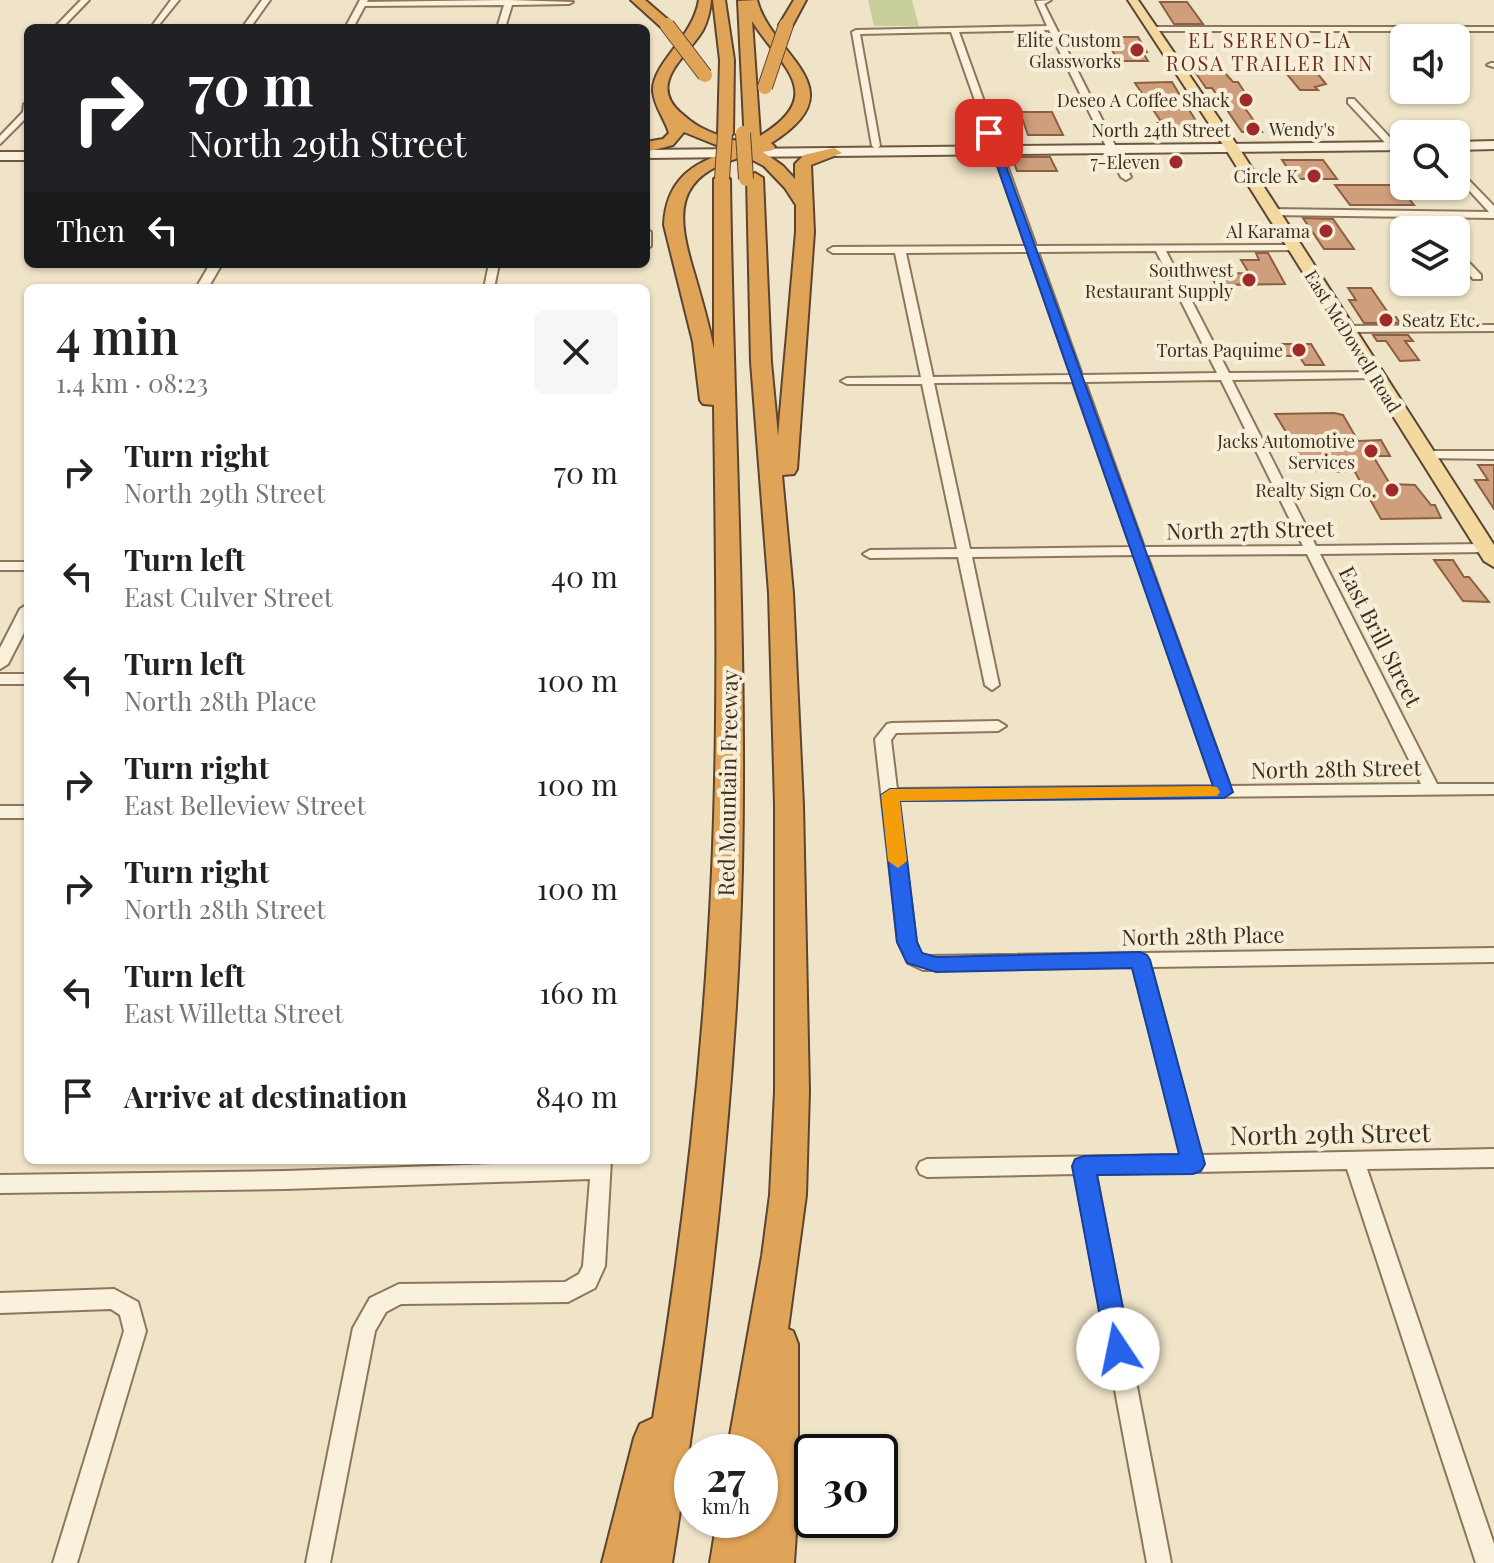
<!DOCTYPE html>
<meta charset="utf-8">
<style>
:root{--surface:#fff;--page:#f6f6f6;--text:#222;--muted:#767676}
body{margin:0;font-family:"Playfair Display",serif;background:var(--page);color:var(--text);height:100vh;display:flex;flex-direction:column;font-size:30px;white-space:nowrap}
*{box-sizing:border-box;margin:0}
p{font-size:26px;color:var(--muted)}
.icon{flex:none;width:44px;height:44px;fill:none;stroke:currentColor;stroke-width:2;stroke-linecap:round;stroke-linejoin:round}
.map{position:relative;flex:1;overflow:hidden}
.side{position:absolute;left:24px;top:284px;width:626px;height:880px;display:flex;flex-direction:column;background:var(--surface);border-radius:12px;box-shadow:0 2px 6px #0004}
.side>*{flex:none}
.guide{position:absolute;left:24px;top:24px;width:626px;height:244px;border-radius:12px;box-shadow:0 2px 6px #0004;background:#202124;color:#fff;overflow:hidden}
.controls{position:absolute;left:1390px;top:24px;display:grid;gap:16px}
.controls a{display:grid;place-items:center;width:80px;height:80px;border-radius:12px;background:var(--surface);box-shadow:0 2px 6px #0004;font-size:40px}
.speed{position:absolute;left:674px;top:1434px;display:flex;gap:16px;font-size:40px;font-weight:700;text-align:center}
.speed>*{display:grid;place-content:center;width:104px;height:104px;border-radius:50%;background:var(--surface);box-shadow:0 2px 6px #0004;line-height:1}
.speed small{font-size:20px;font-weight:400}
.speed .limit{border:4px solid #111;border-radius:12px;background:#fff;color:#111}
.pin{position:absolute;display:grid;place-items:center;width:68px;height:68px;color:#fff;margin:-34px;border-radius:16px;box-shadow:0 4px 12px #0006}
.me{position:absolute;width:88px;margin:-44px;rotate:349deg;stroke-linejoin:round;filter:drop-shadow(0 0 6px #0008)}
.turn{display:flex;align-items:center;gap:28px;height:168px;padding:0 32px;font-size:36px}
.turn .icon{width:104px;height:104px;stroke-width:2.5}
.turn b{display:block;font-size:56px;line-height:68px}
.then{display:flex;align-items:center;height:76px;padding:0 32px;background:#0003;gap:16px;font-size:30px}
.round{display:grid;place-items:center;flex:none;width:84px;height:84px;border-radius:12px;background:var(--page)}
.head{display:flex;align-items:center;justify-content:space-between;height:136px;padding:0 32px}
h1{font-size:48px;font-weight:600;line-height:60px}
ul{padding:0;list-style:none}
li{display:flex;align-items:center;gap:24px;height:104px;padding:0 32px}
li div{flex:1}
li b{display:block;font-size:30px}
li em{font-style:normal}
.map>svg:first-child{display:block}
</style>
<div class="map">
<svg width="1494" height="1563" viewBox="0 0 1494 1563">
<rect width="100%" height="100%" fill="#f0e4c8"/>
<polygon fill="#c9cf9b" points="868,0 912,0 919,26 874,26"/>
<g fill="#cf9f7d" stroke="#8d5f41" stroke-width="2">
<polygon points="1160,2 1187,2 1203,24 1174,24"/>
<polygon points="1105,37 1138,37 1147,52 1143,53 1148,61 1118,61"/>
<polygon points="1218,65 1233,82 1238,82 1251,102 1242,104 1262,132 1242,132 1212,88 1206,88 1191,66"/>
<polygon points="1286,73 1317,73 1326,84 1315,87 1318,90 1300,90"/>
<polygon points="1172,82 1181,97 1205,135 1166,135 1158,123 1162,123 1135,83"/>
<polygon points="1020,112 1052,112 1063,135 1028,135"/>
<polygon points="1012,157 1050,157 1057,171 1017,171"/>
<polygon points="1282,160 1323,160 1337,179 1295,179"/>
<polygon points="1335,185 1398,185 1414,205 1350,205"/>
<polygon points="1303,218 1333,219 1354,249 1324,249"/>
<polygon points="1256,253 1268,253 1285,284 1216,285 1210,274 1249,273 1241,260 1259,260"/>
<polygon points="1348,288 1371,288 1391,317 1396,317 1400,323 1364,323 1349,300 1356,300"/>
<polygon points="1373,335 1408,335 1413,341 1405,341 1419,360 1400,361 1386,341 1377,341"/>
<polygon points="1278,344 1311,344 1324,365 1305,365 1299,356 1285,356"/>
<polygon points="1334,413 1343,415 1358,441 1381,440 1390,456 1373,456 1390,484 1415,485 1431,505 1435,505 1441,518 1381,519 1355,472 1310,471 1275,414"/>
<polygon points="1478,465 1494,465 1494,509 1475,480 1488,480"/>
<polygon points="1434,560 1453,560 1464,577 1469,577 1489,602 1463,601"/>
</g>
<g fill="none" stroke-linecap="round" stroke-linejoin="round">
<defs>
<g id="minor">
<polygon points="81,0 89,0 62,28 54,28"/>
<polygon points="171,0 179,0 158,26 152,26"/>
<polygon points="262,0 270,0 250,28 242,28"/>
<polygon points="508,0 573,2 569,4 512,5 505,28 497,28 504,5 362,6 358,4 362,2"/>
<path d="M1051,0L1044,4L1131,177L1126,180L1121,177L1049,30L959,32L1036,246L1297,245L1298,247L1293,250L1166,251L1229,373L1375,372L1381,375L1375,378L1232,380L1316,546L1486,544L1493,548L1486,552L1320,554L1437,784H1494V794L898,800L916,942L921,954L926,956L1494,948V962L1151,967L1201,1155L1494,1149V1167L1367,1169L1494,1544V1563H1476L1347,1169L1096,1174L1171,1563H1147L1075,1174L927,1177L920,1174L917,1168L920,1162L927,1159L1181,1155L1133,967L923,970L908,963L898,942L875,739L887,724L892,723L998,721L1006,726L998,731L896,733L891,740L897,789L1214,786L1134,555L972,557L999,685L992,690L985,685L958,557L870,558L863,554L870,550L957,549L922,384H847L841,381L847,378L921,377L895,253H833L828,250L833,247L1026,246L951,32L860,34L880,146L876,149L872,146L852,32L856,30L1047,26L1036,1ZM1156,251L1217,373L1082,375L1038,252ZM1028,252L1071,375L933,377L906,253ZM1221,380L1303,546L1144,547L1085,382ZM1073,382L1131,547L970,549L934,383ZM1307,554L1421,784L1230,786L1147,555Z"/>
<polygon points="1152,27 1494,27 1494,31 1149,31"/>
<polygon points="1491,63 1494,63 1494,67 1487,65"/>
<polygon points="1348,99 1354,99 1396,144 1396,148 1390,148 1348,103"/>
<polygon points="24,104 28,104 28,116 0,144 0,136 23,112"/>
<polygon points="1456,167 1494,206 1494,218 1271,215 1266,212 1271,209 1489,212 1456,176"/>
<polygon points="646,229 651,232 651,246 646,249"/>
<polygon points="1456,249 1481,275 1481,279 1473,279 1456,258"/>
<polygon points="489,264 499,264 494,288 484,288"/>
<polygon points="1494,325 1494,331 1345,332 1340,329 1345,326"/>
<polygon points="1426,451 1494,451 1494,459 1422,458 1420,455"/>
<rect x="0" y="562" width="28" height="8"/>
<rect x="0" y="674" width="28" height="10"/>
<rect x="0" y="806" width="28" height="12"/>
<polygon points="611,1160 605,1266 595,1288 568,1302 401,1304 386,1312 375,1331 330,1563 306,1563 353,1328 370,1298 399,1284 565,1282 579,1274 583,1266 590,1179 285,1189 0,1193 0,1175 285,1171"/>
<polygon points="114,1289 138,1302 146,1331 77,1563 53,1563 124,1331 120,1315 111,1309 0,1313 0,1293"/>
</g>
<g id="tertiary">
<polygon points="360,0 368,0 353,28 345,28"/>
<polygon points="210,264 222,264 208,288 196,288"/>
<polygon points="28,604 28,625 8,664 0,669 0,648 20,609"/>
</g>
<g id="secondary">
<polygon points="1494,141 1494,149 1456,150 1456,142"/>
<polygon points="1404,142 1404,150 646,158 646,150"/>
<rect x="0" y="152" width="28" height="8"/>
</g>
<polygon id="primary" points="1128,0 1138,0 1239,148 1494,545 1494,567 1484,561 1225,148"/>
<g id="motorway">
<polygon points="631,0 645,0 674,25 662,28"/>
<path d="M699,0H711C710,11 708,20 703,30C688,56 646,83 681,113C693,124 702,129 718,135L720,60L713,0H725L734,60L733,134L728,138L745,144L738,1L757,0C771,56 860,88 771,143L775,147L773,150L763,152L783,166L795,179V164L804,155L834,148L842,153L811,165L814,232L797,469L794,474L782,475L793,593L803,805L809,1091L806,1195L788,1329L793,1331L798,1344V1503L794,1563H710L717,1520H760V1452H727L762,1256L770,1195L775,1091V805L769,593L751,362L747,178L755,173L763,178L771,362L778,436L796,232V205L785,188L764,166L745,156C672,176 676,214 695,276C702,300 709,325 714,349V179L722,174L730,179C733,409 747,639 742,869C736,1102 708,1333 672,1563H602L634,1438L640,1424L653,1418C683,1237 704,1054 712,871C719,716 716,560 714,405L703,404L700,400L693,342L664,225C666,181 691,163 731,151L684,132L673,145L646,152V142L663,139L669,133C665,119 654,106 653,91C652,63 693,38 699,0ZM752,21C779,65 830,94 760,136Z"/>
<polygon points="794,0 806,0 791,28 781,28 779,25"/>
</g>
</defs>
<use href="#minor" stroke="#8d765c" stroke-width="4"/>
<use href="#tertiary" stroke="#8d765c" stroke-width="4"/>
<use href="#secondary" stroke="#6f573f" stroke-width="4"/>
<use href="#primary" stroke="#5b4430" stroke-width="4"/>
<use href="#motorway" stroke="#5b4430" stroke-width="4"/>
<use href="#minor" fill="#faf1dc" fill-rule="evenodd"/>
<use href="#tertiary" fill="#faf1dc" fill-rule="evenodd"/>
<use href="#secondary" fill="#faf1dc" fill-rule="evenodd"/>
<use href="#primary" fill="#f3d9a0" fill-rule="evenodd"/>
<use href="#motorway" fill="#e0a458" fill-rule="evenodd"/>
<defs>
<g id="motorway-bridge">
<polyline points="667,25 705,75"/>
<polyline points="765,87 786,25"/>
<polyline points="743,133 746,179"/>
<polyline points="722,179 725,134"/>
</g>
</defs>
<use href="#motorway-bridge" stroke="#5b4430" stroke-width="16" stroke-linecap="butt"/>
<use href="#motorway-bridge" stroke="#e0a458" stroke-width="14"/>
</g>
<polygon fill="#2563eb" stroke="#184099" stroke-width="2" points="985,131 994,133 1233,792 1224,798 900,801 917,942 922,953 936,957 1140,952 1147,955 1150,960 1205,1164 1201,1171 1193,1174 1097,1175 1131,1349 1127,1357 1118,1361 1109,1357 1106,1349 1072,1166 1075,1159 1084,1156 1179,1154 1132,968 936,972 907,963 897,942 881,795 890,789 1213,786"/>
<polygon fill="#f59e0b" points="1210,786 1217,787 1220,792 1217,796 900,801 907,861 898,868 888,861 881,795 890,789"/>
<g fill="#9e2a2b" stroke="#f7eed8" stroke-width="3">
<circle cx="1137" cy="50" r="8"/>
<circle cx="1246" cy="100" r="8"/>
<circle cx="1253" cy="129" r="8"/>
<circle cx="1176" cy="162" r="8"/>
<circle cx="1314" cy="176" r="8"/>
<circle cx="1326" cy="231" r="8"/>
<circle cx="1249" cy="280" r="8"/>
<circle cx="1386" cy="320" r="8"/>
<circle cx="1299" cy="350" r="8"/>
<circle cx="1371" cy="451" r="8"/>
<circle cx="1392" cy="490" r="8"/>
</g>
<g text-anchor="middle" dominant-baseline="central" stroke-width="8" stroke-linejoin="round" paint-order="stroke">
<g font-size="18" fill="#3d2e20" stroke="#f7eed8" text-anchor="end">
<text x="1121" y="40">Elite Custom<tspan x="1121" dy="21">Glassworks</tspan></text>
<text x="1230" y="100">Deseo A Coffee Shack</text>
<text x="1269" y="129" text-anchor="start">Wendy's</text>
<text x="1160" y="162">7-Eleven</text>
<text x="1298" y="176">Circle K</text>
<text x="1310" y="231">Al Karama</text>
<text x="1233" y="270">Southwest<tspan x="1233" dy="21">Restaurant Supply</tspan></text>
<text x="1402" y="320" text-anchor="start">Seatz Etc.</text>
<text x="1283" y="350">Tortas Paquime</text>
<text x="1355" y="441">Jacks Automotive<tspan x="1355" dy="21">Services</tspan></text>
<text x="1376" y="490">Realty Sign Co.</text>
</g>
<g font-size="18" fill="#3d2e20" stroke="#f7eed8">
<text x="1161" y="130">North 24th Street</text>
<text transform="translate(1353 341) rotate(58)">East McDowell Road</text>
</g>
<g font-size="20" letter-spacing="2" fill="#6b2e1e" stroke="#f7eed8">
<text x="1270" y="39">EL SERENO-LA<tspan x="1270" dy="23">ROSA TRAILER INN</tspan></text>
</g>
<g font-size="22" fill="#3d2e20" stroke="#f7eed8">
<text transform="translate(1250 529) rotate(-1)">North 27th Street</text>
<text transform="translate(1381 636) rotate(63)">East Brill Street</text>
<text transform="translate(1336 768) rotate(-1)">North 28th Street</text>
<text transform="translate(727 783) rotate(-89)">Red Mountain Freeway</text>
<text transform="translate(1203 935) rotate(-1)">North 28th Place</text>
</g>
<g font-size="26" fill="#3d2e20" stroke="#f7eed8">
<text transform="translate(1330 1133) rotate(-1)">North 29th Street</text>
</g>
</g>
</svg>
<div class="controls">
<a><svg class="icon" aria-label="sound" viewBox="0 0 24 24"><path d="M4 9h4l5-4v14l-5-4H4zM17 9q2 3 0 6"/></svg></a>
<a><svg class="icon" aria-label="search" viewBox="0 0 24 24"><circle cx="10" cy="10" r="6"/><path d="M15 15l6 6"/></svg></a>
<a><svg class="icon" aria-label="layers" viewBox="0 0 24 24"><path d="M12 4l9 5-9 5-9-5zM3 14l9 5 9-5"/></svg></a>
</div>
<div class="speed"><div>27<small>km/h</small></div><div class="limit">30</div></div>
<div class="pin" style="left:989px;top:133px;background:#d93025"><svg class="icon" aria-label="arrive" viewBox="0 0 24 24"><path d="M6 21V4h12l-3 4 3 4H6"/></svg></div>
<svg class="me" style="left:1118px;top:1349px" viewBox="-20 -20 40 40"><circle r="19" fill="#fff"/><path d="M0-13L10 11 0 6-10 11z" fill="#2563eb"/></svg>
<div class="guide">
<div class="turn"><svg class="icon" aria-label="right" viewBox="0 0 24 24"><path d="M7 20v-9h11M14 6l5 5-5 5"/></svg><div><b>70 m</b>North 29th Street</div></div>
<div class="then">Then<svg class="icon" aria-label="left" viewBox="0 0 24 24"><path d="M17 20v-9H6M10 6l-5 5 5 5"/></svg></div>
</div>
<section class="side">
<div class="head"><div><h1>4 min</h1><p>1.4 km · 08:23</p></div><a class="round"><svg class="icon" aria-label="close" viewBox="0 0 24 24"><path d="M6 6l12 12M18 6L6 18"/></svg></a></div>
<ul>
<li><svg class="icon" aria-label="right" viewBox="0 0 24 24"><path d="M7 20v-9h11M14 6l5 5-5 5"/></svg><div><b>Turn right</b><p>North 29th Street</p></div><em>70 m</em></li>
<li><svg class="icon" aria-label="left" viewBox="0 0 24 24"><path d="M17 20v-9H6M10 6l-5 5 5 5"/></svg><div><b>Turn left</b><p>East Culver Street</p></div><em>40 m</em></li>
<li><svg class="icon" aria-label="left" viewBox="0 0 24 24"><path d="M17 20v-9H6M10 6l-5 5 5 5"/></svg><div><b>Turn left</b><p>North 28th Place</p></div><em>100 m</em></li>
<li><svg class="icon" aria-label="right" viewBox="0 0 24 24"><path d="M7 20v-9h11M14 6l5 5-5 5"/></svg><div><b>Turn right</b><p>East Belleview Street</p></div><em>100 m</em></li>
<li><svg class="icon" aria-label="right" viewBox="0 0 24 24"><path d="M7 20v-9h11M14 6l5 5-5 5"/></svg><div><b>Turn right</b><p>North 28th Street</p></div><em>100 m</em></li>
<li><svg class="icon" aria-label="left" viewBox="0 0 24 24"><path d="M17 20v-9H6M10 6l-5 5 5 5"/></svg><div><b>Turn left</b><p>East Willetta Street</p></div><em>160 m</em></li>
<li><svg class="icon" aria-label="arrive" viewBox="0 0 24 24"><path d="M6 21V4h12l-3 4 3 4H6"/></svg><div><b>Arrive at destination</b></div><em>840 m</em></li>
</ul>
</section>
</div>
